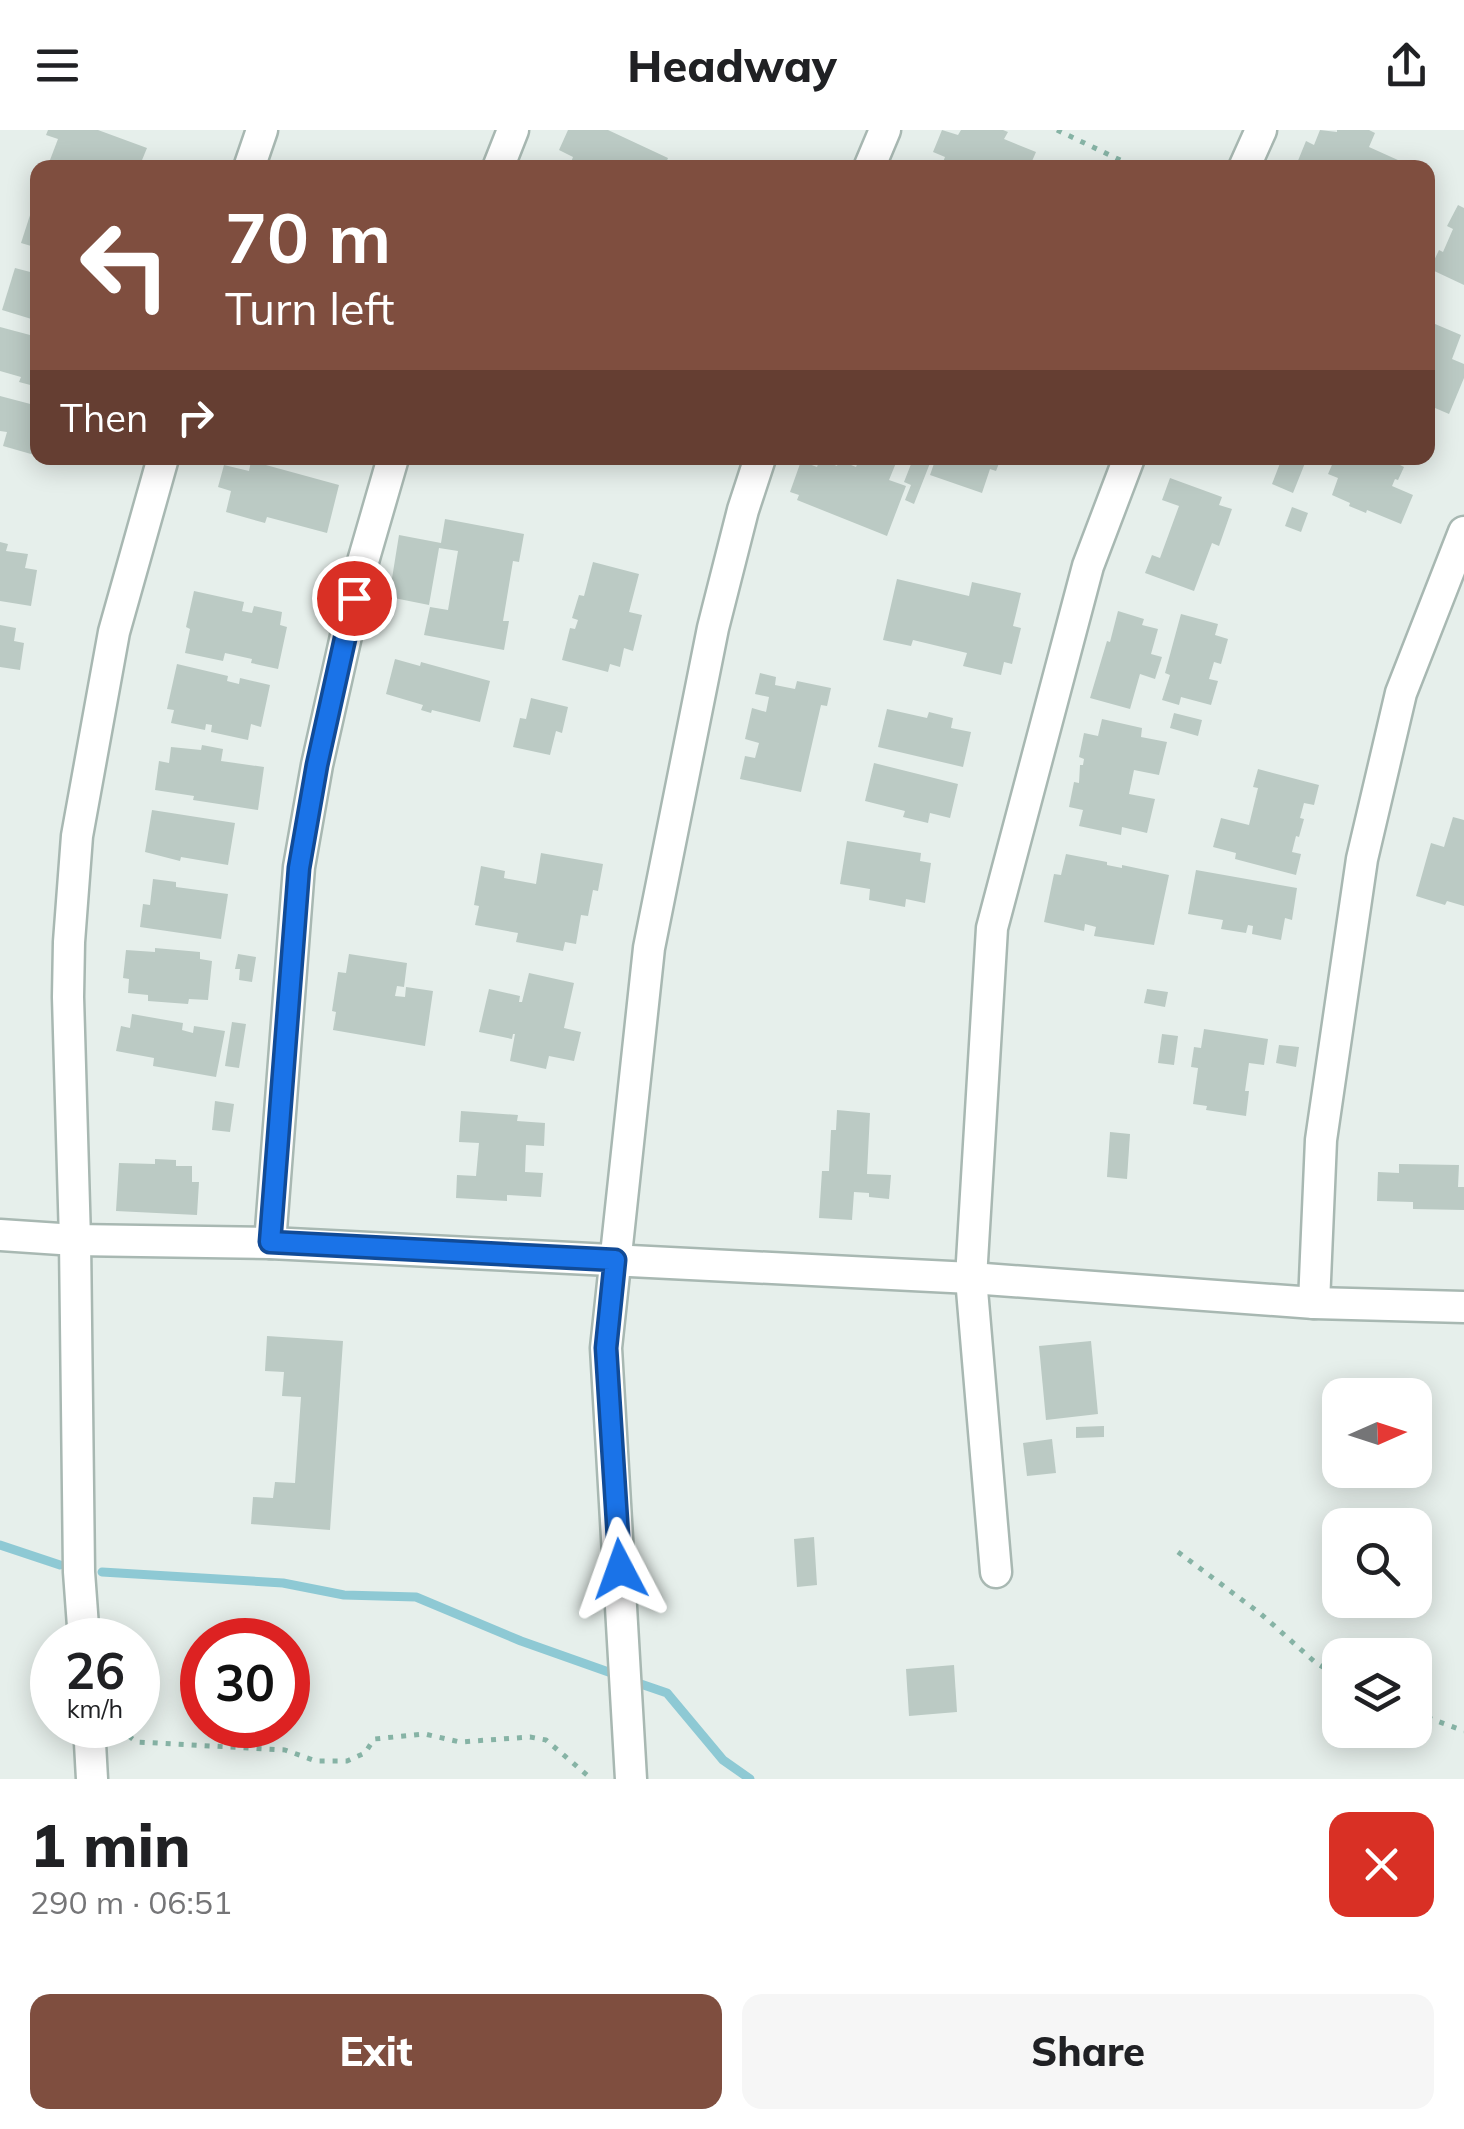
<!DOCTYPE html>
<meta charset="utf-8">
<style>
:root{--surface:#fff;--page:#f6f6f6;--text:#202124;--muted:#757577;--accent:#7f4e3f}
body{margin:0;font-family:Mulish,sans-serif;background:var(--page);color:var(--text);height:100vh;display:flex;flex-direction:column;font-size:38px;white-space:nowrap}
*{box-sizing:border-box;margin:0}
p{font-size:32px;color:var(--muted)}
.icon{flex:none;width:55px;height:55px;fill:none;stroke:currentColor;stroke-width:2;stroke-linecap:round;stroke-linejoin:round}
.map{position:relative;height:1649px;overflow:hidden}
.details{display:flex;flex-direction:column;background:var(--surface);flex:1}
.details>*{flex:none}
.hud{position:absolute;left:30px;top:30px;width:1405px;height:305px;border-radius:20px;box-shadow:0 5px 25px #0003;background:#7f4e3f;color:#fff;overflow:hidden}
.needle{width:65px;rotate:87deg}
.buttons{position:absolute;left:1322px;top:1248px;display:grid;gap:20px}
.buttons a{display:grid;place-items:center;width:110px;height:110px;border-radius:20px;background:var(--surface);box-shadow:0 5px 25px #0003;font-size:50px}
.speed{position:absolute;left:30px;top:1488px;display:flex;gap:20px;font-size:50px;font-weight:700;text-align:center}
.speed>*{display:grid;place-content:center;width:130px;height:130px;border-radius:50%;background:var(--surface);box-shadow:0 5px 25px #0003;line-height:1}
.speed small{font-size:25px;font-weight:400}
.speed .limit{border:15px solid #d22;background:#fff;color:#111}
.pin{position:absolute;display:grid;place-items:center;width:85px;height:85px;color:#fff;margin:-42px;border:5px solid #fff;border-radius:50%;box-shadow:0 2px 10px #0007}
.me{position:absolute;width:110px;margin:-55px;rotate:356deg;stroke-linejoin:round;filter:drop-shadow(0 0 8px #0008)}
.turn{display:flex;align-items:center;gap:35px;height:210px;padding:0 30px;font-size:45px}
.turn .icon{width:130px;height:130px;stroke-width:2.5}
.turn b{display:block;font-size:70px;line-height:85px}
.then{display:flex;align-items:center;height:95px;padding:0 30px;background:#0003;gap:20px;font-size:38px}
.round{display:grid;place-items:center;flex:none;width:105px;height:105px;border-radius:20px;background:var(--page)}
.summary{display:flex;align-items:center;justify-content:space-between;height:170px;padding:0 30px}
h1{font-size:60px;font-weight:800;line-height:75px}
.button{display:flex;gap:20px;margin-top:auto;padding:20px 30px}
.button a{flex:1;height:115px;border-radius:20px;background:var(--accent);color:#fff;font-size:40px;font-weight:800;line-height:115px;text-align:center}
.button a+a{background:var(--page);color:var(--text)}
header{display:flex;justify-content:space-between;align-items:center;height:130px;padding:0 30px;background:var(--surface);font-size:45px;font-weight:800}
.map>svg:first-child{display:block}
</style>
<header><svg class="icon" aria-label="menu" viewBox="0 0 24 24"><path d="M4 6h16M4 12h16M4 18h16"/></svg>Headway<svg class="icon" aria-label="share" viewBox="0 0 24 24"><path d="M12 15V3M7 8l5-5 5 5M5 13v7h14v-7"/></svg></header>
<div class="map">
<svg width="1464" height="1649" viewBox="0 0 1464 1649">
<rect width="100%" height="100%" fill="#e6efeb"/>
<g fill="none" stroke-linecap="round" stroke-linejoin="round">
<g stroke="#8ec9d4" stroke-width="9">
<polyline points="0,1415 60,1435"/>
<polyline points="102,1442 283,1453 344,1465 416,1467 521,1511 617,1545"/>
<polyline points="632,1551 667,1563 723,1630 750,1649"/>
</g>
</g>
<g fill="#bbcac4">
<polygon points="48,0 98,0 147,18 140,35 134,33 132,38 71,38 50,30 58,9 46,5"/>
<polygon points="568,0 608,0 668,28 664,38 576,38 570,35 573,27 559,20"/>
<polygon points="942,0 958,5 961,0 1003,0 1008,2 1004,9 1036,22 1029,38 956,38 943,32 945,27 933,22"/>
<polygon points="1320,0 1337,2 1337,0 1369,0 1375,3 1369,17 1409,35 1408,38 1295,38 1306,11 1314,15"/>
<polygon points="1458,75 1464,78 1464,155 1430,139 1439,120 1443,122 1453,99 1447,96"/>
<polygon points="32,79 38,81 38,118 21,113"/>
<polygon points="15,138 38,144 38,191 2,180"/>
<polygon points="1428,191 1461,205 1452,229 1464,234 1464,248 1449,284 1428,275"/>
<polygon points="0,197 30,205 31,202 38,204 38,257 19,252 21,247 0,241"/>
<polygon points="0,266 38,276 38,326 3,316 7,302 0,301"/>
<polygon points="860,328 898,328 889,350 906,356 887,406 797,370 799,365 790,362 801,331 817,337 820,329 837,336 839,330 856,337"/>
<polygon points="921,328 932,328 914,374 905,370 911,355 904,352 913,329 920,331"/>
<polygon points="936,328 1001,328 996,341 990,339 982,363 930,345"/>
<polygon points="1282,328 1307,328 1293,363 1272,354"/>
<polygon points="1335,328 1403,328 1400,335 1404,337 1398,350 1395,349 1392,356 1413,365 1401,394 1367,380 1366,383 1349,376 1350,373 1332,365 1338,348 1328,344"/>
<polygon points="251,331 339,355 327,403 267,387 265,393 226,382 231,361 218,357 224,335 249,341"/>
<polygon points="1170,348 1222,367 1219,375 1232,379 1219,416 1212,413 1194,461 1145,443 1152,425 1160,428 1179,376 1162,370"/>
<polygon points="1292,377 1308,383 1301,402 1285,396"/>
<polygon points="445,389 524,404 519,432 513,431 503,491 509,491 504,520 424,505 430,477 448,480 458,421 439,418 429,475 389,467 399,405 441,413"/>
<polygon points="0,412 8,414 6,421 28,424 25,438 37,440 31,476 0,471"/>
<polygon points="593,432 639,444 629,482 642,485 633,521 624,518 620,537 610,534 608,542 562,530 570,498 575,499 578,490 572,488 579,465 584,466"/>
<polygon points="897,449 969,466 972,452 1021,463 1013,496 1021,498 1012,534 1004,532 1001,545 963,536 967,523 913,510 911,516 883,510"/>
<polygon points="194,461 244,472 242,481 252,483 254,476 282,482 280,495 287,497 278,539 251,533 252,529 225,523 223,531 185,523 190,499 186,497"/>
<polygon points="1118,481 1144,489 1142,495 1158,499 1151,524 1162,527 1155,549 1140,544 1130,579 1090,568 1107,511 1110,512"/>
<polygon points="1181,484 1218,494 1215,505 1228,509 1221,534 1214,532 1209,549 1218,551 1211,575 1181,567 1179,575 1162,570 1170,545 1165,543"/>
<polygon points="0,495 16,498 14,511 24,513 20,540 0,537"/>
<polygon points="395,529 420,536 421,532 490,551 480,592 432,580 431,583 421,580 423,575 386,564"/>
<polygon points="177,534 228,546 227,551 239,554 240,548 270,555 261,597 251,594 248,610 211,602 212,595 206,594 205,600 171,593 174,580 167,579"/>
<polygon points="760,543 776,547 775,555 795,559 797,551 831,558 827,576 821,575 801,662 740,649 745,626 755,628 759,613 745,609 752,578 766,582 769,567 755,564"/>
<polygon points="531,568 568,577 562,603 556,601 550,625 513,617 520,588 526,589"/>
<polygon points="887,579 927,588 929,582 953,588 951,598 971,602 963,637 878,617"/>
<polygon points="1174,583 1202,590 1198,606 1170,598"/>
<polygon points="1102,589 1142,598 1141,607 1167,612 1159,645 1134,640 1129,664 1155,669 1147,703 1122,697 1121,705 1079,696 1083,680 1069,677 1074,652 1079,653 1080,635 1083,635 1084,629 1079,627 1084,603 1098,606"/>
<polygon points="202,615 223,619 221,631 264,637 258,680 193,670 194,666 155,660 159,631 169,633 171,617 201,620"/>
<polygon points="874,633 958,654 950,688 930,683 928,693 903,687 905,681 865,671"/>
<polygon points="1258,639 1319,655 1314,675 1304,673 1300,688 1304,689 1299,707 1296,706 1292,722 1301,724 1296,745 1235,729 1236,723 1213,717 1221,688 1249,695 1258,658 1253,657"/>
<polygon points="152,680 235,693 228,735 181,727 180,731 145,722"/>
<polygon points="1453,687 1464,690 1464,776 1447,771 1445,775 1416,766 1431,713 1444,717"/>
<polygon points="847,711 921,723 920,731 931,733 925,773 906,769 905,777 869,770 870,759 840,754"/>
<polygon points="541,723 603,734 598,761 593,760 588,786 581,785 576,814 565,812 563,821 516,812 518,803 475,795 479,776 474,775 481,736 505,741 504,748 536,754"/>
<polygon points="1066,724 1107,732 1107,735 1122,738 1122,735 1169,745 1154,815 1094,806 1096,797 1085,794 1084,801 1044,792 1054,744 1061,745"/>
<polygon points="1196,740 1297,758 1292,790 1285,788 1281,810 1252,804 1253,796 1248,795 1246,803 1221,799 1223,790 1188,784"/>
<polygon points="153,749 176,752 176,757 228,764 221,809 140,797 143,774 150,775"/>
<polygon points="155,818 200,822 200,829 212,831 208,870 189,869 188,874 148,871 148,865 128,863 129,849 123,848 126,820 155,822"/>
<polygon points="238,824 256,827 252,852 239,850 240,839 235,839"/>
<polygon points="349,824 407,833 404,857 397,856 395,866 405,867 406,857 433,861 425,916 333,900 336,882 332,881 338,842 346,843"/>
<polygon points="529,843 574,853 564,898 581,902 574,931 549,926 546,939 510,931 515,904 513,904 512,909 479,902 489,859 520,866 519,872 522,872"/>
<polygon points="1147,859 1168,862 1165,877 1144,873"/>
<polygon points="132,884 183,893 182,900 193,903 194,896 225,901 216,947 153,936 154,928 116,921 121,896 130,898"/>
<polygon points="232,892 246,894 239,938 225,936"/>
<polygon points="1204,899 1268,909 1264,935 1249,933 1245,961 1249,961 1246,986 1206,980 1207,976 1193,974 1198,938 1191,937 1194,917 1201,918"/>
<polygon points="1162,904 1178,906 1174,935 1158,933"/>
<polygon points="1279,915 1299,917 1296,937 1276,933"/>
<polygon points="215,971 234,974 230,1002 212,1000"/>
<polygon points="837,980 870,983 867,1044 891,1045 889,1069 869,1067 869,1063 854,1062 852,1090 819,1088 822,1041 829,1041 831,1000 836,1000"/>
<polygon points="461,981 518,985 517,991 545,993 544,1016 526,1015 525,1042 543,1043 541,1067 507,1065 507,1071 456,1068 457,1045 476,1046 479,1013 459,1012"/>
<polygon points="1110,1002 1130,1004 1127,1049 1107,1047"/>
<polygon points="155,1029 176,1030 176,1036 192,1036 192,1052 199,1052 197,1085 116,1081 119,1033 155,1034"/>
<polygon points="1399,1034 1459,1035 1458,1057 1464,1057 1464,1080 1413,1079 1413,1072 1377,1071 1378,1042 1399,1043"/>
<polygon points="267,1206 343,1211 330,1400 251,1394 253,1367 273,1368 275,1352 295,1353 301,1267 282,1266 284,1242 265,1241"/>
<polygon points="1091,1211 1098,1284 1046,1290 1039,1216"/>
<polygon points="1104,1296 1104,1307 1076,1308 1076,1297"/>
<polygon points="1052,1309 1056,1343 1027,1346 1023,1313"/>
<polygon points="814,1407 817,1455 797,1457 794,1409"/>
<polygon points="954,1535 957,1582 909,1586 906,1539"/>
</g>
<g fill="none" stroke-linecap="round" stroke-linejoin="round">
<defs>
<g id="minor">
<polyline points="249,38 262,0"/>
<polyline points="498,38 513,0"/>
<polyline points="869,38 885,0"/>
<polyline points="1244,38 1261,0"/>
<polyline points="0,1105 75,1110 270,1113 971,1148 1314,1173 1464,1177"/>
<polyline points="270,1113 299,737 317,635 362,435 393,328"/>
<polyline points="1314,1173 1321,1010 1362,729 1401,563 1464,402"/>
<polyline points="996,1442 971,1148 992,798 1088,436 1129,328"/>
<polyline points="84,1510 79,1442 75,1110 68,867 69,812 77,706 114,502 163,328"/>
<polyline points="89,1595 92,1649"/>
<polyline points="631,1649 606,1218 649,818 713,498 743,380 760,328"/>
</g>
</defs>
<use href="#minor" stroke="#a8b8b2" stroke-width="35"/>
<g stroke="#86b3a5" stroke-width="5" stroke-dasharray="5 8" stroke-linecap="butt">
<polyline points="1057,0 1137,38"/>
<polyline points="1178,1422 1261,1484 1316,1533 1340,1547"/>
<polyline points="1415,1583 1464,1601"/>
<polyline points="117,1601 123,1602 137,1612 285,1620 316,1631 347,1631 365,1623 374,1609 425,1604 460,1612 530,1607 546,1610 587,1645 588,1649"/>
</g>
<use href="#minor" stroke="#fff" stroke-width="30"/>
</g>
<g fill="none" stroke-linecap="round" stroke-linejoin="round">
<defs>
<polyline id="route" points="354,468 317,635 299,738 270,1112 615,1130 606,1218 620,1439"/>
</defs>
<use href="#route" stroke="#114b97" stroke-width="25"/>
<use href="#route" stroke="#1a73e8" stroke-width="18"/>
</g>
</svg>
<div class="buttons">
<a><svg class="needle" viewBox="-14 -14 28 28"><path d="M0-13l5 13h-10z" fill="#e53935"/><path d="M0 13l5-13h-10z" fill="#757577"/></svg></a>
<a><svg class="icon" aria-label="search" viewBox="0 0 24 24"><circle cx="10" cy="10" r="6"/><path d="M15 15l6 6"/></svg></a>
<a><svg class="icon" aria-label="layers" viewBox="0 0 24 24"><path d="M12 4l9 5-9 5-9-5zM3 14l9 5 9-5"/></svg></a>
</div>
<div class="speed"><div>26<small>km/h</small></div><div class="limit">30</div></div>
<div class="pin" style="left:354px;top:468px;background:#d93025"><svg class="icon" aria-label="arrive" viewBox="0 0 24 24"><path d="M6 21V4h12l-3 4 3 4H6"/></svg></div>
<svg class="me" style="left:620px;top:1439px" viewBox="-20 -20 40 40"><path d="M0-17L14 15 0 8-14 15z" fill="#1a73e8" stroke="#fff" stroke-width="4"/></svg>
<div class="hud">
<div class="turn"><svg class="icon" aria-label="left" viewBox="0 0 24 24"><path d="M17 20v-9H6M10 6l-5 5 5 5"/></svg><div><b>70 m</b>Turn left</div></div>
<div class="then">Then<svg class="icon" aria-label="right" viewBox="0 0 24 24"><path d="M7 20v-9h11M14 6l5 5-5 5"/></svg></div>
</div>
</div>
<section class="details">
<div class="summary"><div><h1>1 min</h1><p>290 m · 06:51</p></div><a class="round" style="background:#d93025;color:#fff"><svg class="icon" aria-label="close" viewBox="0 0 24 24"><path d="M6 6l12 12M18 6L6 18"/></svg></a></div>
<div class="button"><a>Exit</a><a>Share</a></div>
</section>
